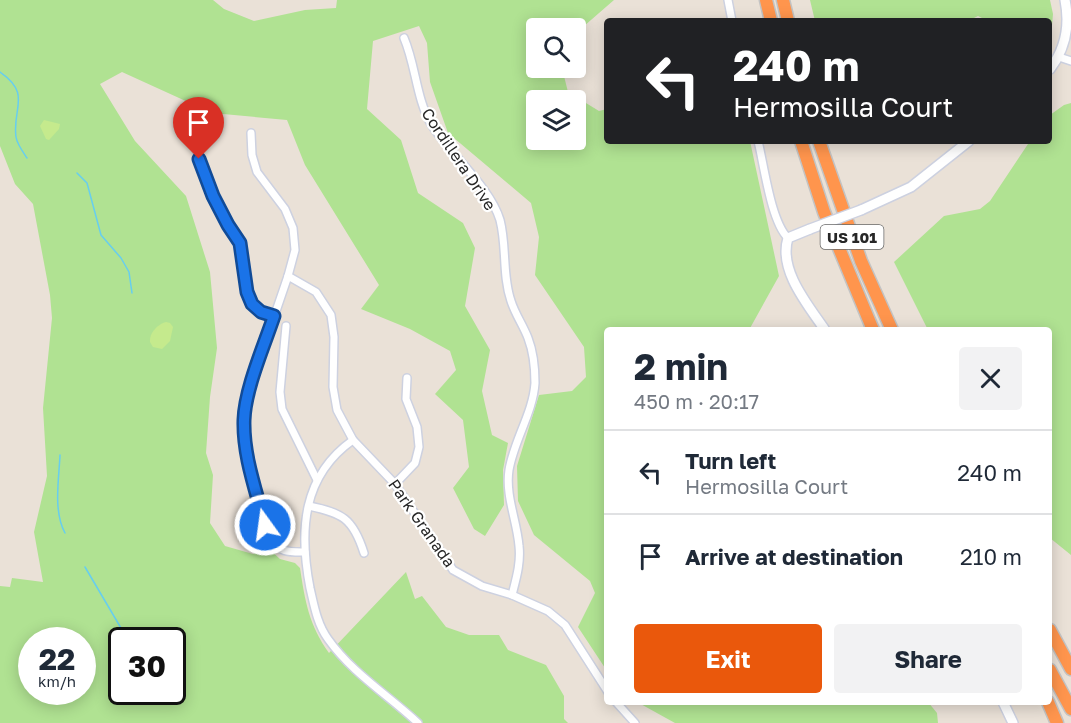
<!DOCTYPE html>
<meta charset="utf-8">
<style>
:root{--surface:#fff;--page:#f2f2f3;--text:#1f2937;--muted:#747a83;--line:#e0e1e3;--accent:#ea580c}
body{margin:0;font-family:"Golos Text",sans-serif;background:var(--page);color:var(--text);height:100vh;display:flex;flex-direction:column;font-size:22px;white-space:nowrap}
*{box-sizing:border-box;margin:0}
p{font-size:20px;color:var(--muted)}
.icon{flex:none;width:33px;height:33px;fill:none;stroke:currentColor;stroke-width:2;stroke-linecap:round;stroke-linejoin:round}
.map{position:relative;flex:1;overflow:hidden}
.panel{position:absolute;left:604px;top:327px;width:448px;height:378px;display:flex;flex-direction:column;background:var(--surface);border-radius:6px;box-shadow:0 3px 15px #0003}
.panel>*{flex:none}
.top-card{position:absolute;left:604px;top:18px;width:448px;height:126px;border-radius:6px;box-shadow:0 3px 15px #0003;background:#202124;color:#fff;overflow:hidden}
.fabs{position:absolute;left:526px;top:18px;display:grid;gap:12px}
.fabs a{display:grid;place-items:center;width:60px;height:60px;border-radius:6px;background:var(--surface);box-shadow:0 3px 15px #0003;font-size:30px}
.speed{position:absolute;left:18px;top:627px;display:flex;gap:12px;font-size:30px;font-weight:700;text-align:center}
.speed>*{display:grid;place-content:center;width:78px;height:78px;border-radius:50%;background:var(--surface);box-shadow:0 3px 15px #0003;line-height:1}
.speed small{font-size:15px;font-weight:400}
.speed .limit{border:3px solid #111;border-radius:9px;background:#fff;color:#111}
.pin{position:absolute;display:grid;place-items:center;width:51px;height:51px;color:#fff;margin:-62px -26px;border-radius:50% 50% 50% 0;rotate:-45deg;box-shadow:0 0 6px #0007}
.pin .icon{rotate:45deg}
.me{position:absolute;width:66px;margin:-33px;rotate:346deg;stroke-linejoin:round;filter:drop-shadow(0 0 4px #0008)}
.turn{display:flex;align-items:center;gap:21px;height:126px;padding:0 30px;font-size:27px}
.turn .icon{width:78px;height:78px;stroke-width:2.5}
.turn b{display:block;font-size:42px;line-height:51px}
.round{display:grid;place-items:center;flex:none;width:63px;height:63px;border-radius:6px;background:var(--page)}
.head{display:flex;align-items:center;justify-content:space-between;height:102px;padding:0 30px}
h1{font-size:36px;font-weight:700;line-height:45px}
.cta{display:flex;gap:12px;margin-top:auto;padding:12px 30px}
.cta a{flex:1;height:69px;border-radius:6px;background:var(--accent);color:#fff;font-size:24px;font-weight:700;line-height:69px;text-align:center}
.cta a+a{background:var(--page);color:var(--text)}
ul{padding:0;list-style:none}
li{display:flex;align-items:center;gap:18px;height:84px;padding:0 30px;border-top:2px solid var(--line)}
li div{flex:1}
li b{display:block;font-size:22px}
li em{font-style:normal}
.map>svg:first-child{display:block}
</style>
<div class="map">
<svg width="1071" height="723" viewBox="0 0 1071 723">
<rect width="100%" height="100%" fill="#eae1d7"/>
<g fill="#b0e292" fill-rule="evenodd">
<path d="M0,0H213L224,9L254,21L305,10L336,8L337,0H614L576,33V28H537V68H562L568,92L599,111L607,109L608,141H750L779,276L749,330H608L607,671L578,627L595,593L590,581L534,535L518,501L517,466L539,395L572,391L586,377L584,347L535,275L539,237L531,203L448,133L430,82L427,43L419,26L373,41L367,109L401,140L418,193L463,223L475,248L465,306L490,350L482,391L492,435L508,443L503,470L504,505L485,536L474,529L453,488L469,467L463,420L435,394L456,370L450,351L410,329L361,309L379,285L305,165L287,120L212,113L122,72L100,84L135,141L186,196L210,272L217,348L210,397L206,453L213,475L210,523L225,546L253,554L266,546L280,559L295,563L300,568C305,601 309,625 329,653L406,572L415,599L422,596L446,627L469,635H499L508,650L546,665L564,696V719L568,723H0V586L10,587L12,578L43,582L34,532L47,476L43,408L52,318L50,295L33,204L15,184L0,146ZM537,100H576V140H537ZM32,640H82V692H32ZM122,640H172V692H122Z"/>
<polygon points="810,0 1050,0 1053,14 1051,36 1050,38 1050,21 988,21 978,16 968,21 815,21"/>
<polygon points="1071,103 1071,555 1050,538 1050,330 928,330 894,262 944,216 980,209 990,201 1030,141 1050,141 1050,115 1064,105"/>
<polygon points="637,702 928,702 937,713 938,723 675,723"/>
</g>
<g fill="#c5ea8d">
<polygon points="44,120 60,124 59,129 49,140 46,139 40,126"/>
<path d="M166,322L170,323L173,327L170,341L162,349L153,347L150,342C149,333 158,324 166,322Z"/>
</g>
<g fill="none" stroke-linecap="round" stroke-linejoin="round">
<g stroke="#67ceef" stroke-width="1.5">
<path d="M0,72C32,94 12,108 16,137C17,144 23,152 27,158"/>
<polyline points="77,173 87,183 101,235 121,258 129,272 132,293"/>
<path d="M60,455C59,479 53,511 65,533"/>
<polyline points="85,567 128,640"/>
</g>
<defs>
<g id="minor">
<polyline points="728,0 732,21"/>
<path d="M404,38C416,66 416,98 431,124C450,154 490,187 500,220C507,247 502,275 511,301C515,314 523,325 528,338C533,351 535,369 535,383C533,413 514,440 509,470C505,495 517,521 519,546C521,563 516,579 512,595"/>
<polyline points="1059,57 1071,61"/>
<path d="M251,133L252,155L257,172L285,209L293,228L295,250L288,276L248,393L244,417L246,454L270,539C281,553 288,552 305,552"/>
<polyline points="192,138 213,196 228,225 240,243 247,292 252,304 261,312 274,316"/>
<path d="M758,141C764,165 771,222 788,238"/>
<polyline points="288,276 316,292 331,315 334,337 333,387 337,410 353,440 395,484 453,570 482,586 512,595 548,611 565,625 608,692"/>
<polyline points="286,326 280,392 282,409 317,480"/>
<path d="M353,440C302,476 299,531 310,588C314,605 317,624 328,639C352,673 388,695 418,723"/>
<polyline points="395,484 415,463 419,447 417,427 406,399 407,378"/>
<path d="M309,506C342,513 353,518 364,553"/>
<polyline points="616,702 635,723"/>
</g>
<g id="secondary">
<path d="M1050,69C1066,48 1070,25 1065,0"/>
<polyline points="861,210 911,187 969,141"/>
<path d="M810,229L788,238C778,270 808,305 825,330"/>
<polyline points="1003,702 1013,723"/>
</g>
<g id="motorway">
<polyline points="766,0 771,21"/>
<polyline points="783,0 788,21"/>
<polyline points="801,141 824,212 873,330"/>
<polyline points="819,141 861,261 892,330"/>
<polyline points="1050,630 1071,669"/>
<polyline points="1050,670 1071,709"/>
<polyline points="1048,702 1057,723"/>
</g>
</defs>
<use href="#minor" stroke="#cdd1e0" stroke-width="10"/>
<use href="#secondary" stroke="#cdd1e0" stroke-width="12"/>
<use href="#motorway" stroke="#c3c3c3" stroke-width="15"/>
<use href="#minor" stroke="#fff" stroke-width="7"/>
<use href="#secondary" stroke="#fff" stroke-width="9"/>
<use href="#motorway" stroke="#ff954d" stroke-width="12"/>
<defs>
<polyline id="secondary-bridge" points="810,229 861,210"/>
</defs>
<use href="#secondary-bridge" stroke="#cdd1e0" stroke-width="12" stroke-linecap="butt"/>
<use href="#secondary-bridge" stroke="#fff" stroke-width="9"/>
</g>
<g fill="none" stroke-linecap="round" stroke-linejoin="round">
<defs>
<path id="route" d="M199,159L213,196L228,225L240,243L247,292L252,304L261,312L274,316C264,346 245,389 244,420C243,456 256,490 265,525"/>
</defs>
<use href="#route" stroke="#114b97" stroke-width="15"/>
<use href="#route" stroke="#1a73e8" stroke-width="10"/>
</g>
<g text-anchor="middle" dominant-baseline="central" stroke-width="4.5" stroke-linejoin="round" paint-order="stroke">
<rect fill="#fff" stroke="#686868" stroke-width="1.5" x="820.5" y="225" width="63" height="24" rx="4.5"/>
<g font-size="15" font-weight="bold" fill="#272727">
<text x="852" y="237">US 101</text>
</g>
<g font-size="16" fill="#272727" stroke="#fff">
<text transform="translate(459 159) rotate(56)">Cordillera Drive</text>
<text transform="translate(422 523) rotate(55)">Park Granada</text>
</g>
</g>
</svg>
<div class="fabs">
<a><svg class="icon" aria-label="search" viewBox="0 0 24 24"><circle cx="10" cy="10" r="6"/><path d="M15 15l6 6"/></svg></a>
<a><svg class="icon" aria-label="layers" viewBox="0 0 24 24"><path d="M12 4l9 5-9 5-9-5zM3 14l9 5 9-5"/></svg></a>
</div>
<div class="speed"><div>22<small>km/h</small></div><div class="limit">30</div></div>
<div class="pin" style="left:199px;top:159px;background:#d93025"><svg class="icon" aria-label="arrive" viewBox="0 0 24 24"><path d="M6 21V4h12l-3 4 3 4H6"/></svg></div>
<svg class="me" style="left:265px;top:525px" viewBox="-20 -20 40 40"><circle r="17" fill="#1a73e8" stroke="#fff" stroke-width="3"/><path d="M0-11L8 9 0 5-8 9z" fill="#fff"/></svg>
<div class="top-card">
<div class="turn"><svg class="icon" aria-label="left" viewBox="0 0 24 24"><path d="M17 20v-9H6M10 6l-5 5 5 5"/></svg><div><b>240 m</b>Hermosilla Court</div></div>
</div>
<section class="panel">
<div class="head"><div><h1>2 min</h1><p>450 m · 20:17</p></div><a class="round"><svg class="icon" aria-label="close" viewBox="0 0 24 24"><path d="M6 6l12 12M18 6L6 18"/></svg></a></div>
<ul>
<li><svg class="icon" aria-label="left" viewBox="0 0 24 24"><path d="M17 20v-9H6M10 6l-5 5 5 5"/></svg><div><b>Turn left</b><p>Hermosilla Court</p></div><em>240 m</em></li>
<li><svg class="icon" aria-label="arrive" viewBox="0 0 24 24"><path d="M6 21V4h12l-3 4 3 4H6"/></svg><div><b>Arrive at destination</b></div><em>210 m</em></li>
</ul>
<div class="cta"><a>Exit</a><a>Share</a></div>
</section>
</div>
